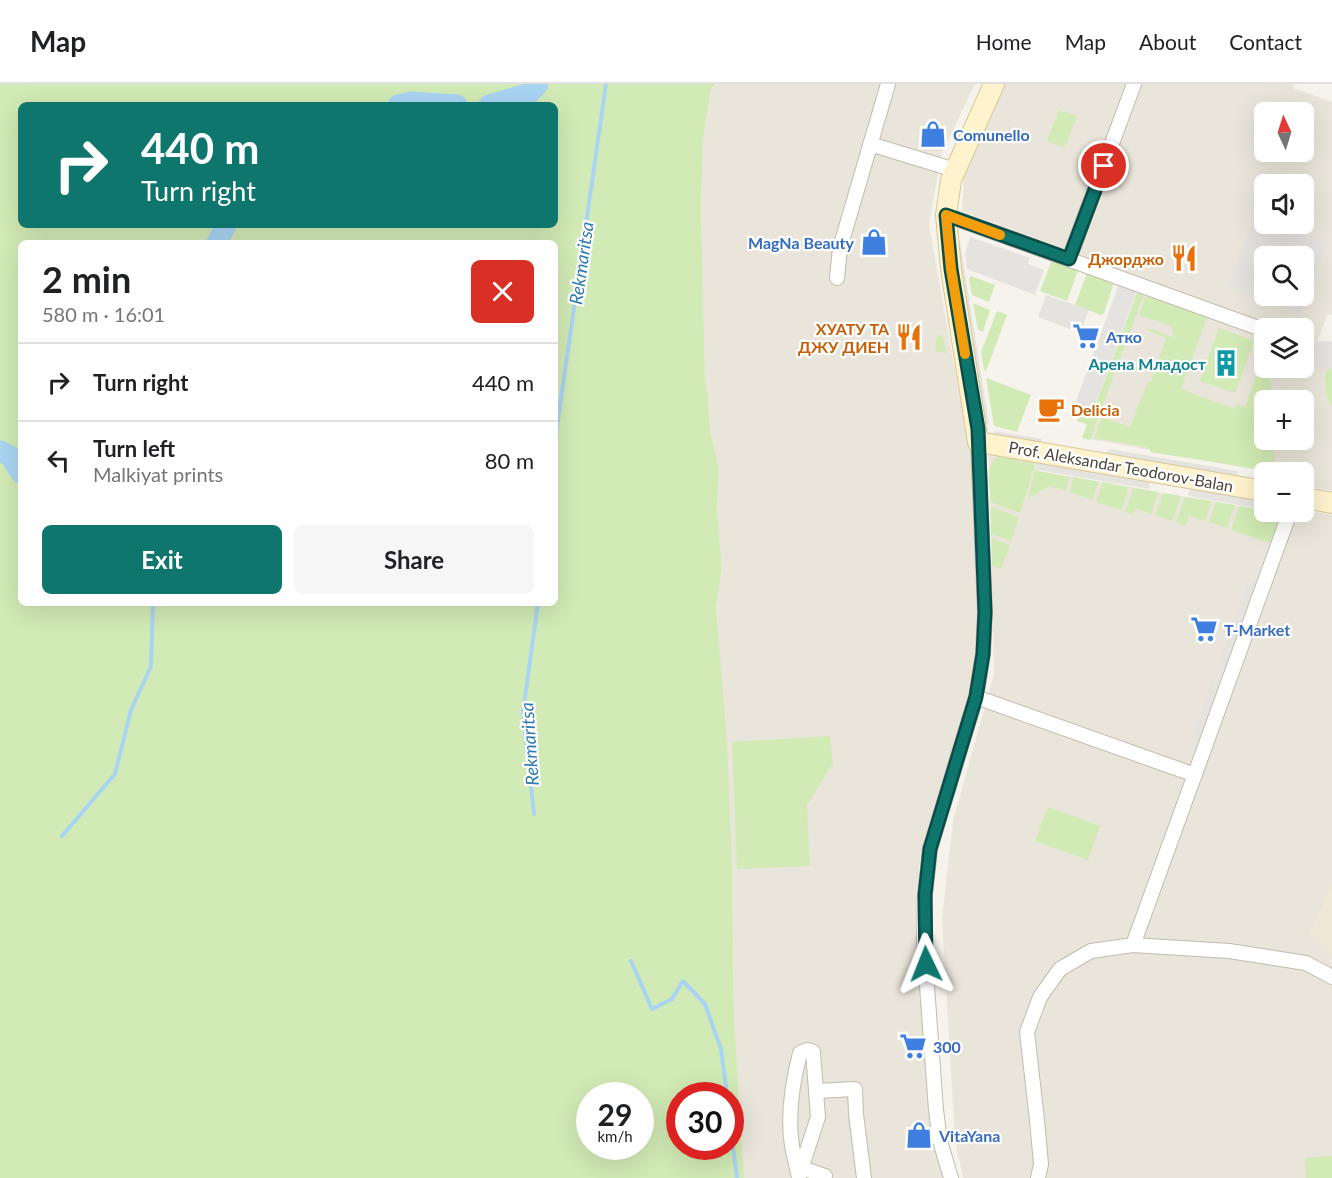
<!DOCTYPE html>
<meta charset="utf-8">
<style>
:root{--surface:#fff;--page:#f6f6f6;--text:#202124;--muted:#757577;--line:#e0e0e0;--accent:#0f766e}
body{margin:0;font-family:Lato,sans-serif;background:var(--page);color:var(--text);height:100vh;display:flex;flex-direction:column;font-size:22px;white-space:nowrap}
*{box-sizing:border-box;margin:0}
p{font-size:20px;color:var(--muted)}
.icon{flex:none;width:33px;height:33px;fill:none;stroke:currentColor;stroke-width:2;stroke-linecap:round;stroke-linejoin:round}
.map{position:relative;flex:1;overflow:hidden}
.details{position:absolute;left:18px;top:156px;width:540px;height:366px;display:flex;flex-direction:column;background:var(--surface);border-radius:9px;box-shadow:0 6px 24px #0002}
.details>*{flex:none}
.top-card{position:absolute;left:18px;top:18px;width:540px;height:126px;border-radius:9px;box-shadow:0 6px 24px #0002;background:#0f766e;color:#fff;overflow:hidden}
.needle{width:39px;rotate:356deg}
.controls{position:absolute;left:1254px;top:18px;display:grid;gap:12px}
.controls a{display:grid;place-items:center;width:60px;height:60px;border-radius:9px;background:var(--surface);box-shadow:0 6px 24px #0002;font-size:30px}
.speed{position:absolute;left:576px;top:998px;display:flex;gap:12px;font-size:30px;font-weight:700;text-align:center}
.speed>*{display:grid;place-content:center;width:78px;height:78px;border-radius:50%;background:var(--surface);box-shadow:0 6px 24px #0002;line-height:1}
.speed small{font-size:15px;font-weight:400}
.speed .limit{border:9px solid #d22;background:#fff;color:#111}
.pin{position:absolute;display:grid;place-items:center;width:51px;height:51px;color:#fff;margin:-26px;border:3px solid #fff;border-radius:50%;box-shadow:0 2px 6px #0007}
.me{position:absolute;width:66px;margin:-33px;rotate:358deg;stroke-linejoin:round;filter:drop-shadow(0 0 4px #0008)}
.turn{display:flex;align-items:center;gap:21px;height:126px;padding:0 24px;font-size:27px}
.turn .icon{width:78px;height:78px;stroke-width:2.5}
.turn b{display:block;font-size:42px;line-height:51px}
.round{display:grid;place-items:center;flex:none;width:63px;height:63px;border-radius:9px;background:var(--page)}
.head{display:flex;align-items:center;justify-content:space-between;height:102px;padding:0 24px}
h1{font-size:36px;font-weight:700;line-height:45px}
.primary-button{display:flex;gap:12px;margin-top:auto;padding:12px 24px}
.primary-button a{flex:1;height:69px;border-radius:9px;background:var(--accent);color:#fff;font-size:24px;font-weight:700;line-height:69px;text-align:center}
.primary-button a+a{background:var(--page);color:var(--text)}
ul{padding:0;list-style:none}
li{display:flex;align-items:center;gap:18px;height:78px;padding:0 24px;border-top:2px solid var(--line)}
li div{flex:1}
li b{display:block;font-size:22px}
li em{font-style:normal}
header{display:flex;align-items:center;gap:36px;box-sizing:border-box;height:84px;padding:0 30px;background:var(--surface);border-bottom:2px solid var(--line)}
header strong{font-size:28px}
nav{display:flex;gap:33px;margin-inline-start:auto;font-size:21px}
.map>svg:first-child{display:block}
</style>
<header>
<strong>Map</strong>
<nav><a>Home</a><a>Map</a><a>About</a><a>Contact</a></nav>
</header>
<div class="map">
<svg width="1332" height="1094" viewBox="0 0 1332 1094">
<rect width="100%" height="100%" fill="#f6f3ec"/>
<g fill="#eae5da" fill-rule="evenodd">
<polygon points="717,0 975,0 941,71 929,141 966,348 971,351 982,528 974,591 919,781 920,894 940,1082 945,1094 744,1094 734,933 732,783 716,524 722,484 717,424 719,384 710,346 708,311 705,294 701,124 703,56 711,5"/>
<path d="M1002,0H1294L1293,4L1332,18V231L1328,230L1317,257L1332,263V407L1304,402V388H1269L1085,354L1143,194L962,127L964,89ZM1264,28H1304V68H1264ZM1264,100H1304V140H1264ZM1264,172H1304V212H1264ZM1264,244H1304V284H1264ZM1264,316H1304V356H1264Z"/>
<polygon points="989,369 1033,377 1038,387 1256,425 1262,416 1264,416 1264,428 1304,428 1304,426 1332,431 1332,1094 963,1094 955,1056 942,835 953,737 994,590"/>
</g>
<polygon fill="#efe8d6" points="1332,800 1332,871 1310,849"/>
<g fill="#d2eab5" fill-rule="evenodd">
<path d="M0,0H716L711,5L703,56L701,124L705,294L708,311L710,346L719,384L717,424L722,484L716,524L727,657L732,783L734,933L744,1094H0ZM21,21H555V141H21ZM21,159H555V519H21ZM590,1011H640V1062H590ZM680,1011H730V1062H680Z"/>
<polygon points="1059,26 1077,32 1065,64 1047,57"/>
<polygon points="1052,176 1078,186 1067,217 1040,207"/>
<polygon points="1087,189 1114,198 1104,229 1101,231 1075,221"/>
<polygon points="971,192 995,201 989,218 972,211 969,195"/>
<polygon points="1137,208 1144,210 1090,356 1082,354 1087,340 1077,337 1082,324 1093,328"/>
<polygon points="1146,211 1207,233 1181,305 1235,325 1237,320 1245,323 1264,270 1264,284 1269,284 1272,316 1264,316 1264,356 1274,356 1275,388 1150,368 1150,364 1094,354 1102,333 1130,343 1148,297 1151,298 1166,254 1147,246 1148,244 1176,254 1173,250 1171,242 1139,231"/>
<polygon points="973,219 990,226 983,248 978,246"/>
<polygon points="997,227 1007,231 986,287 984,286 981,268"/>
<polygon points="1219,244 1254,257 1235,309 1200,297"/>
<polygon points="937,251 943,252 946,269 935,267"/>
<polygon points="1329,285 1332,285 1332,323 1326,310 1325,290"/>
<polygon points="986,294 1031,311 1017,348 994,342"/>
<path d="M1002,371L1016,374L1020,379L1027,376L1032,377L1035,381L1020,429L991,418C990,402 983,378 1002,371Z"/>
<polygon points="1036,384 1038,387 1070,393 1065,407 1050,402 1028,414"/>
<polygon points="1074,393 1099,398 1092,416 1069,408"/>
<polygon points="1103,398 1129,403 1121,426 1096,418"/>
<polygon points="1133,404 1158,408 1151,430 1135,424 1133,430 1125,428"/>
<polygon points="1163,409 1181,412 1172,437 1155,431"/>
<polygon points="1185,413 1212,417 1205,437 1189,432 1185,442 1176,439"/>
<polygon points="1216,418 1235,421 1227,444 1209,438"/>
<polygon points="1239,422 1281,429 1270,459 1231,446"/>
<polygon points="991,423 1019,433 1011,457 991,450"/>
<polygon points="992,454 1010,461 1001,485 992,481"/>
<polygon points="830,652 833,679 807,721 810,782 737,785 732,658"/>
<polygon points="1048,723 1100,742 1088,776 1035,757"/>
<polygon points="1332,1072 1332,1094 1306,1094 1305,1074"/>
</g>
<g fill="#e5e3e0" fill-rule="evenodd">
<path d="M1255,131L1264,135V140H1277L1328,159L1301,230L1228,203ZM1264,172H1304V212H1264Z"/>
<polygon points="970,153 1030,174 1028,180 1044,186 1035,211 967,185 965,169"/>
<polygon points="960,157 989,340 984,341 955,158"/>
<polygon points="1119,200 1137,206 1093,327 1075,320"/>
<polygon points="1046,211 1089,226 1080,249 1038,233"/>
<polygon points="1328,257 1332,258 1332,285 1313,282 1314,258"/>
<polygon points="994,347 1042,355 1041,361 993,353"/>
<polygon points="1110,365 1238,387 1237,395 1104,371"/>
<polygon points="1034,376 1150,396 1149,405 1038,386"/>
<polygon points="1190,403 1262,416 1257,424 1188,412"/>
<polygon points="1248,498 1258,498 1225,587 1217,584"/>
<polygon points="1212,597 1220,600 1197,663 1190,657"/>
</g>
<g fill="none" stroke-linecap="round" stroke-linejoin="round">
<g stroke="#a9d4f2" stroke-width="4">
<polyline points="555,357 606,0"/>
<polyline points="534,730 523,628 538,519"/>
<polyline points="62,752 115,690 131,626 151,582 153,519"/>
<polyline points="631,877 652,925 672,915 683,897 705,920 721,965 727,1011"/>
<polyline points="730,1039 737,1094"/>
</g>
<g stroke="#a9d4f2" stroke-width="21">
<polyline points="398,21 411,18 457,21"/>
<polyline points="489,21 530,9 538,0"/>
<polyline points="217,159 226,141"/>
<polyline points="0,367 10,372 21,389"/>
</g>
<defs>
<g id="street">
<polyline points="870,60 955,86"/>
<polyline points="946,131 1264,246"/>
<polyline points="1069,175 1134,0"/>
<polyline points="837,194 840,164 888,0"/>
<polyline points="976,613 1195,691"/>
<polyline points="1133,861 1290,428"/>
<polyline points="816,1007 855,1005 856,1030 864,1094"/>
<polyline points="802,1084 825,1092"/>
<path d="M799,1091L818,1033L813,968L807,966L800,969C792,1000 787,1031 792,1062C794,1073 797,1083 799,1094"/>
<polyline points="951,1094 940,1057 936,1026 924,861 925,811 930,765 976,613 983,570 985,528 978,358"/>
<polyline points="1038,1094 1041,1080 1037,1036 1027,948 1040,913 1060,885 1091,867 1133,861 1229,867 1306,879 1332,893"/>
</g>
<g id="secondary">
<polyline points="994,0 951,96 946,131 951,185 978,358 1264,407"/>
<polyline points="1304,414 1332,419"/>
</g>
</defs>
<use href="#street" stroke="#c2bbae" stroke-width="16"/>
<use href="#secondary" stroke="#d6c79b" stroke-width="22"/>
<use href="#street" stroke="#fff" stroke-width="14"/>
<use href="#secondary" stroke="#fff3cd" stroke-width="20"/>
</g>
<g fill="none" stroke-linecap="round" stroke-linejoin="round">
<defs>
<polyline id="route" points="926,880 925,811 930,765 976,613 983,570 985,528 978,345 951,185 946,131 1069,175 1104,82"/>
</defs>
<use href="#route" stroke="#0a4d48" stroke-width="15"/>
<use href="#route" stroke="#0f766e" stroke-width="10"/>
<polyline stroke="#f59e0b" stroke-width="10" points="965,270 951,185 946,131 1000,151"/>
</g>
<defs>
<symbol id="shop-bare" viewBox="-9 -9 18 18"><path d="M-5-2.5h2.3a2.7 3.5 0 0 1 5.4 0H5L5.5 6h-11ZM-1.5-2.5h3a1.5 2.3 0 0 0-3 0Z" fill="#3f7fe0" stroke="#fff" stroke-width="2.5" paint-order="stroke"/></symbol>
<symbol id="restaurant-bare" viewBox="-9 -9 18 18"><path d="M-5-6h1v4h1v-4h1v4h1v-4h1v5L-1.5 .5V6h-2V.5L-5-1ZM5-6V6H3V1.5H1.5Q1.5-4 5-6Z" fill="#e8710a" stroke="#fff" stroke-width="2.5" paint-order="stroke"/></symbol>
<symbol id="supermarket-bare" viewBox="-9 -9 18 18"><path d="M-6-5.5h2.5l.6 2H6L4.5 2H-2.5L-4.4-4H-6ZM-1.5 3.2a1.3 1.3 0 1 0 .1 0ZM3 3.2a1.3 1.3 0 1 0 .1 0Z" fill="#3f7fe0" stroke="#fff" stroke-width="2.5" paint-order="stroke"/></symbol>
<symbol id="building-bare" viewBox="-9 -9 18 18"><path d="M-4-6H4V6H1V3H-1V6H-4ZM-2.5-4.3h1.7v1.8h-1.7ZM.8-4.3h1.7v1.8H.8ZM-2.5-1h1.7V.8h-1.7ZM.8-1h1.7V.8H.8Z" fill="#0f9aa8" stroke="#fff" stroke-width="2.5" paint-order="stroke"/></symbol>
<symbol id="cafe-bare" viewBox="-9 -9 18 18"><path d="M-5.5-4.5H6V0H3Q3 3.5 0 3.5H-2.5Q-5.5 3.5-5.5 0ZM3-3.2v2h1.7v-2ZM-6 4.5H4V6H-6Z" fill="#e8710a" stroke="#fff" stroke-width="2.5" paint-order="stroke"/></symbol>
</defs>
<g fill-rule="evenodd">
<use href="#shop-bare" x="914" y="31" width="38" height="38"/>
<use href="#shop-bare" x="855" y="139" width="38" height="38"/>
<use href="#restaurant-bare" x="1165" y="155" width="38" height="38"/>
<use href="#supermarket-bare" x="1067" y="233" width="38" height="38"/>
<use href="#restaurant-bare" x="890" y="234" width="38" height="38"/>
<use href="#building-bare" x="1207" y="260" width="38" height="38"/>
<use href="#cafe-bare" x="1032" y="306" width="38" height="38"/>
<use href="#supermarket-bare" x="1185" y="526" width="38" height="38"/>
<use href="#supermarket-bare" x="894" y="943" width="38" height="38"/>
<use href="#shop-bare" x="900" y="1032" width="38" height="38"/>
</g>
<g text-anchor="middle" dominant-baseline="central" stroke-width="4.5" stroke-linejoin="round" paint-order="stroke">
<g font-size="16" font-weight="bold" fill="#366cbe" stroke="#fff" text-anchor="start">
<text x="953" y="50">Comunello</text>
<text x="854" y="158" text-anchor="end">MagNa Beauty</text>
<text x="1106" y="252">Атко</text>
<text x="1224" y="545">T-Market</text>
<text x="933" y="962">300</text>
<text x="939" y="1051">VitaYana</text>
</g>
<g font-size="16" font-weight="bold" fill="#c56008" stroke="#fff" text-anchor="end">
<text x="1164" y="174">Джорджо</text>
<text x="889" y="244">ХУАТУ ТА<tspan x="889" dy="18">ДЖУ ДИЕН</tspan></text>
<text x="1071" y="325" text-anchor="start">Delicia</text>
</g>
<g font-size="16" font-weight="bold" fill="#0d838f" stroke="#fff" text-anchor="end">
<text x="1206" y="279">Арена Младост</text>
</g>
<g font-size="16" fill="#4b4439" stroke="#fff">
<text transform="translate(1121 382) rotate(10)">Prof. Aleksandar Teodorov-Balan</text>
</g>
<g font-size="18" font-style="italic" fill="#2e7ab2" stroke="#fff">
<text transform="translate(581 179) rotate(-82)">Rekmaritsa</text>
<text transform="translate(529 660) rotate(-94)">Rekmaritsa</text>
</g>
</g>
</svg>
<div class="controls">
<a><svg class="needle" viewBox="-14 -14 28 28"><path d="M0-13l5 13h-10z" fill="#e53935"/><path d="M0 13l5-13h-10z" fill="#757577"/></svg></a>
<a><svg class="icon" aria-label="sound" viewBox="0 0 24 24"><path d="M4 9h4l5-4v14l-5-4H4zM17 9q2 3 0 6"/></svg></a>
<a><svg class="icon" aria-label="search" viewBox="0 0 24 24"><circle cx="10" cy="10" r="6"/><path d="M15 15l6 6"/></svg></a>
<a><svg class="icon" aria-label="layers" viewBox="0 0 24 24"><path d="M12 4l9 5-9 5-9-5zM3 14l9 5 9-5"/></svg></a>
<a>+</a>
<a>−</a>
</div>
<div class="speed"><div>29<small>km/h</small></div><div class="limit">30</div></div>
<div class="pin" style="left:1104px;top:82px;background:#d93025"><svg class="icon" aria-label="arrive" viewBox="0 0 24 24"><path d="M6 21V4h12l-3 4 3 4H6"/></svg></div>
<svg class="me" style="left:926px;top:880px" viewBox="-20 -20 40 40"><path d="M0-17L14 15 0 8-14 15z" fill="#0f766e" stroke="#fff" stroke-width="4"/></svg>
<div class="top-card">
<div class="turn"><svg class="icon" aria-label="right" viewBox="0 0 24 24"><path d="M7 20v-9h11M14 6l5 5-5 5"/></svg><div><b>440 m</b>Turn right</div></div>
</div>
<section class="details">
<div class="head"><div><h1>2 min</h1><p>580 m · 16:01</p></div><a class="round" style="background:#d93025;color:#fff"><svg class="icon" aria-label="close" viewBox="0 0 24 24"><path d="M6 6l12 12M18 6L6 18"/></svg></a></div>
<ul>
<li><svg class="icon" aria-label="right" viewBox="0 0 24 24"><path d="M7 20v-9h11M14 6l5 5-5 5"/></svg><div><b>Turn right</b></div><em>440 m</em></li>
<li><svg class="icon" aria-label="left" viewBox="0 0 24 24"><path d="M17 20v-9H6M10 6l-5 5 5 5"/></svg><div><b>Turn left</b><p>Malkiyat prints</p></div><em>80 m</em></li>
</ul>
<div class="primary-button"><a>Exit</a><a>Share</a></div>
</section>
</div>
